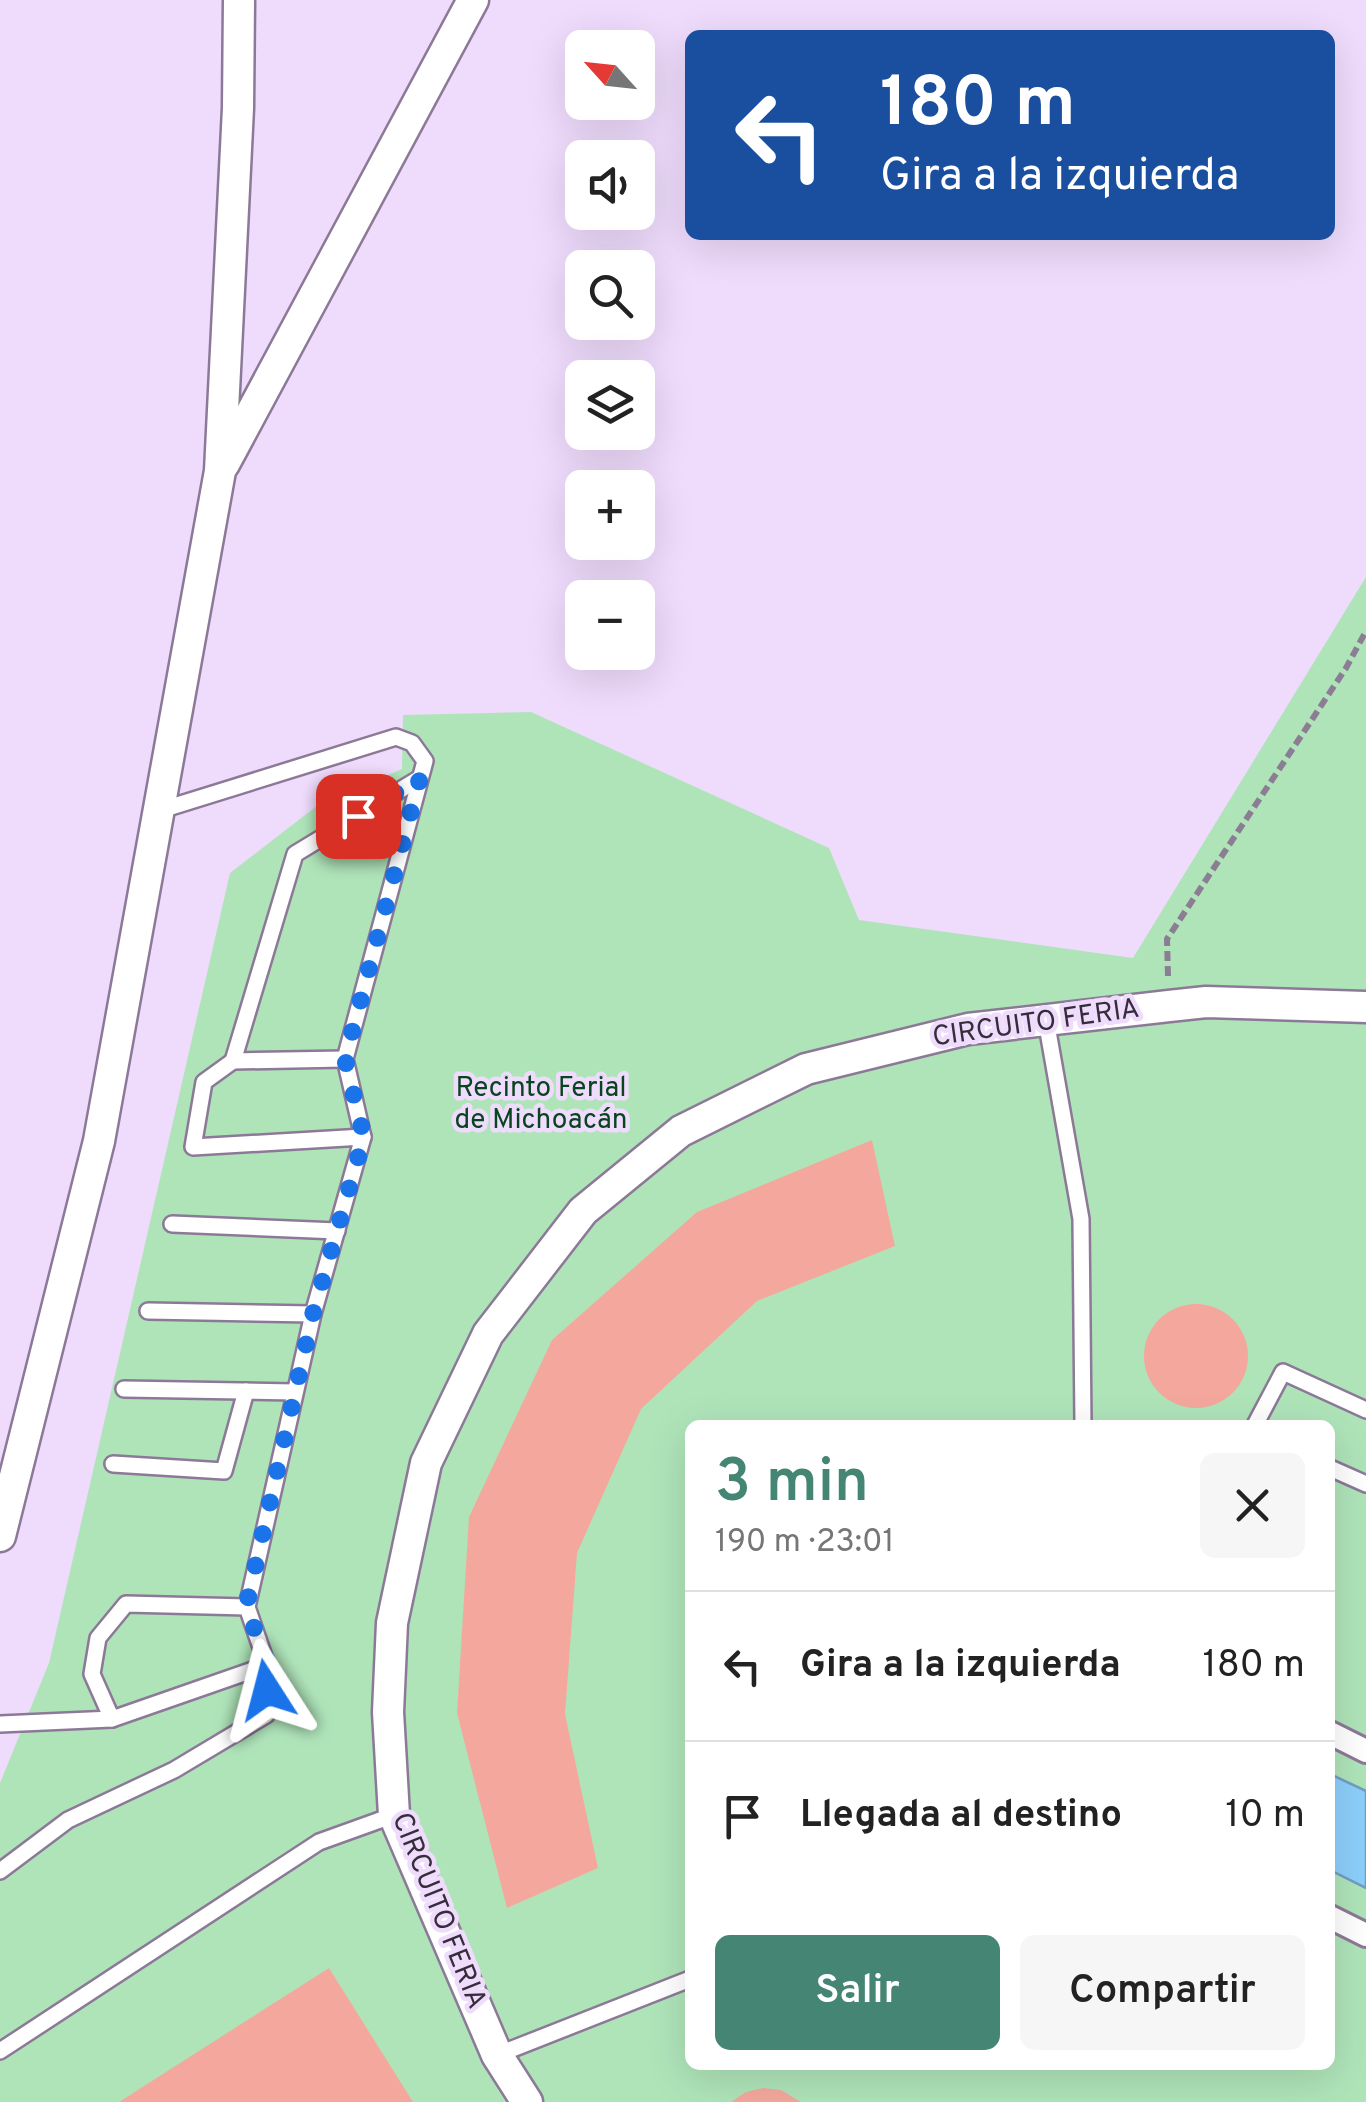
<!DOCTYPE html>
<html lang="es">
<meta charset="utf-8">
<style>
:root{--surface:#fff;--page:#f6f6f6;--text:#222;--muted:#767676;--line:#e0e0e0;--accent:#448574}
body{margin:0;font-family:Overpass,sans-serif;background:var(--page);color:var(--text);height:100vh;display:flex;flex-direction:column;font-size:38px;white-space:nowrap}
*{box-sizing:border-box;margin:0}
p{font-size:32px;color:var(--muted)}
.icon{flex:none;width:55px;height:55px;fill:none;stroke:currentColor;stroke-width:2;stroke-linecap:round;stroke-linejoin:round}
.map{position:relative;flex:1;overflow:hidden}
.details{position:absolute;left:685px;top:1420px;width:650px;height:650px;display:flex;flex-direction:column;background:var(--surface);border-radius:15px;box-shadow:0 10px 40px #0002}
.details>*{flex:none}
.top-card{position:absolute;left:685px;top:30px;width:650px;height:210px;border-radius:15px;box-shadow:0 10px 40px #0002;background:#1a4fa0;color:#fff;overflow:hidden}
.needle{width:65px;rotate:297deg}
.tools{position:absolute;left:565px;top:30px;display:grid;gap:20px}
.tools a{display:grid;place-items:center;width:90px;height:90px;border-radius:15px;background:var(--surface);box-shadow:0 10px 40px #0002;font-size:50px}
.pin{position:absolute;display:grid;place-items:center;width:85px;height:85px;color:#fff;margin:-42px;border-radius:20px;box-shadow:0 5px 15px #0006}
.me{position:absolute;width:110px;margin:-55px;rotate:351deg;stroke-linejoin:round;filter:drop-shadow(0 0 8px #0008)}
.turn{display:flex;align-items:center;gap:35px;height:210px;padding:0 30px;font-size:45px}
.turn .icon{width:130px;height:130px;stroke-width:2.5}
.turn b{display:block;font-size:70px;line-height:85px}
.round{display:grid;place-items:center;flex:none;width:105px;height:105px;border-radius:15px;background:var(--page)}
.summary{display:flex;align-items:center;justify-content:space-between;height:170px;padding:0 30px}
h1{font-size:60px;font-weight:600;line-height:75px;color:var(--accent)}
.action{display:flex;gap:20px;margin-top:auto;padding:20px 30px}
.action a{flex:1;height:115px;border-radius:15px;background:var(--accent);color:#fff;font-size:40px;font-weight:600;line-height:115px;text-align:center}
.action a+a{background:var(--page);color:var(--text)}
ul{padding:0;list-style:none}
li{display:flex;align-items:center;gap:30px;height:150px;padding:0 30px;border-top:2px solid var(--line)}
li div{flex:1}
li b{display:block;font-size:38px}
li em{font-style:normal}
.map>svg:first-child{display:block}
</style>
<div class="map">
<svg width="1366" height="2102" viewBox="0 0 1366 2102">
<rect width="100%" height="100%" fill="#efdbfc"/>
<path fill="#afe4b9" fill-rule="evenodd" d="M1366,577V2102H0V1783L49,1663L230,873L318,805L402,769L403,715L531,712L829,848L859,920L1133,958ZM690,1425H1330V2065H690Z"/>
<polygon fill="#8ccffb" stroke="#729ec1" stroke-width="2.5" points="1330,1774 1366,1791 1366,1888 1330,1870"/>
<g fill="#f4a89d">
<polygon points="872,1140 895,1246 757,1301 641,1409 577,1553 565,1714 598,1868 507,1908 457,1713 469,1517 552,1340 697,1212"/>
<circle cx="1196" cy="1356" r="52"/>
<polygon points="329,1968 413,2102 119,2102"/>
<polygon points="763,2088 781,2090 801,2102 731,2102 746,2092"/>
</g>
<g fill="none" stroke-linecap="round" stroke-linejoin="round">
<defs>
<g id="service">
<polyline points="1046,1020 1081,1219 1083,1425"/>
<polyline points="345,1059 233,1061 295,854 420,778"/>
<polyline points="233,1061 204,1082 193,1147 363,1137"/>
<polyline points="172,1224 337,1231"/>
<polyline points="148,1311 313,1314"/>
<polyline points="124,1389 295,1392"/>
<polyline points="1255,1425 1283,1372 1366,1410"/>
<polyline points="113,1464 224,1471 246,1391"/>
<polyline points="1330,1468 1366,1484"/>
<polyline points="112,1719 92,1674 98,1638 126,1604 247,1607"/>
<polyline points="0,1724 112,1719 267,1665 247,1607 313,1314 363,1137 345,1059 425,761 412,743 396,737 158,811"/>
<polyline points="0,1871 68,1820 174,1770 266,1715 267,1665"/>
<polyline points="0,2051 319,1842 394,1815"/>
<polyline points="497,2055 690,1979"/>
</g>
<g id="pedestrian">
<polyline points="1330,1733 1366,1751"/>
<polyline points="1330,1917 1366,1935"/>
</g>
<g id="minor">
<polyline points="224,464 473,0"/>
<polyline points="0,1536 99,1141 220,471 238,108 239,0"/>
<polyline points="527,2102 497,2055 394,1815 388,1712 392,1623 426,1463 488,1334 583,1211 681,1131 806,1069 968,1029 1169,1006 1206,1002 1366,1007"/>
</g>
</defs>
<use href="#service" stroke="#8c7997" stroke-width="20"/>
<use href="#pedestrian" stroke="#8c7997" stroke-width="28"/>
<use href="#minor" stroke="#8c7997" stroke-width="35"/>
<polyline stroke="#8b7d94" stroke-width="6" stroke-dasharray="10 5" stroke-linecap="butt" points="1168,976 1167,939 1346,668 1366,631"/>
<use href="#service" stroke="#fff" stroke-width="15"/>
<use href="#pedestrian" stroke="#fff" stroke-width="22"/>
<use href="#minor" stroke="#fff" stroke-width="30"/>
</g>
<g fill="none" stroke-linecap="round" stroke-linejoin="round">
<polyline stroke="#1a73e8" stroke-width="18" stroke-dasharray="0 32.4" points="267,1690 268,1664 246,1607 313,1314 364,1137 345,1059 420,778 358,816"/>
</g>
<g text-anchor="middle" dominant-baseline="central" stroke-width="9" stroke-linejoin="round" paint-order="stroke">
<g font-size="28" fill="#352d3a" stroke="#efdbfc">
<text transform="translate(1036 1024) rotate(-8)">CIRCUITO FERIA</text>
<text transform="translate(438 1911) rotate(68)">CIRCUITO FERIA</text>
</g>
<g font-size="28" fill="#08441e" stroke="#efdbfc">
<text x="541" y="1089">Recinto Ferial<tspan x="541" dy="32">de Michoacán</tspan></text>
</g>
</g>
</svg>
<div class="tools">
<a><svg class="needle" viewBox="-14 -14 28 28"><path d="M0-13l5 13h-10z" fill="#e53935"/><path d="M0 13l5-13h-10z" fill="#767676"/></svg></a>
<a><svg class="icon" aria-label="sound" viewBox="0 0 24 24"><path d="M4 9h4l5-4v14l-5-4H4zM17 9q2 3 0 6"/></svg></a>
<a><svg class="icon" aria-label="search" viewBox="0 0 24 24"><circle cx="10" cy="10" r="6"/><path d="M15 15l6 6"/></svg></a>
<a><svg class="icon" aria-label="layers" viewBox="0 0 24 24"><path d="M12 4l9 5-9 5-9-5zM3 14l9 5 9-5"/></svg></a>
<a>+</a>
<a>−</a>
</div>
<div class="pin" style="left:358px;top:816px;background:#d93025"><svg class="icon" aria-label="arrive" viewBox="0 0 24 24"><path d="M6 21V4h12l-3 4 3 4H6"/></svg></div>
<svg class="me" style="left:267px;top:1690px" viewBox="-20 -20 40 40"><path d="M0-17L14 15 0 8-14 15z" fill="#1a73e8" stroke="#fff" stroke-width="4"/></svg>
<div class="top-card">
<div class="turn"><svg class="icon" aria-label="left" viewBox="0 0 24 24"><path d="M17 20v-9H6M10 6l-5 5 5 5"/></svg><div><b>180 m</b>Gira a la izquierda</div></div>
</div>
<section class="details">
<div class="summary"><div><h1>3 min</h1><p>190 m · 23:01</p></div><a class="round"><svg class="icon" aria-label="close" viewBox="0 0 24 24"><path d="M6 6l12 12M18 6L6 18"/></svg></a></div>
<ul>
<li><svg class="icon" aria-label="left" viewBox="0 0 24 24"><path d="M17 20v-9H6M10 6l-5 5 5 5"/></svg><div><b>Gira a la izquierda</b></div><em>180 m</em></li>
<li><svg class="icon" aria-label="arrive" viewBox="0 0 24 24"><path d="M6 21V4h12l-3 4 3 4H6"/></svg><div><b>Llegada al destino</b></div><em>10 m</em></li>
</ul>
<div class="action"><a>Salir</a><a>Compartir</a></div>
</section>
</div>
